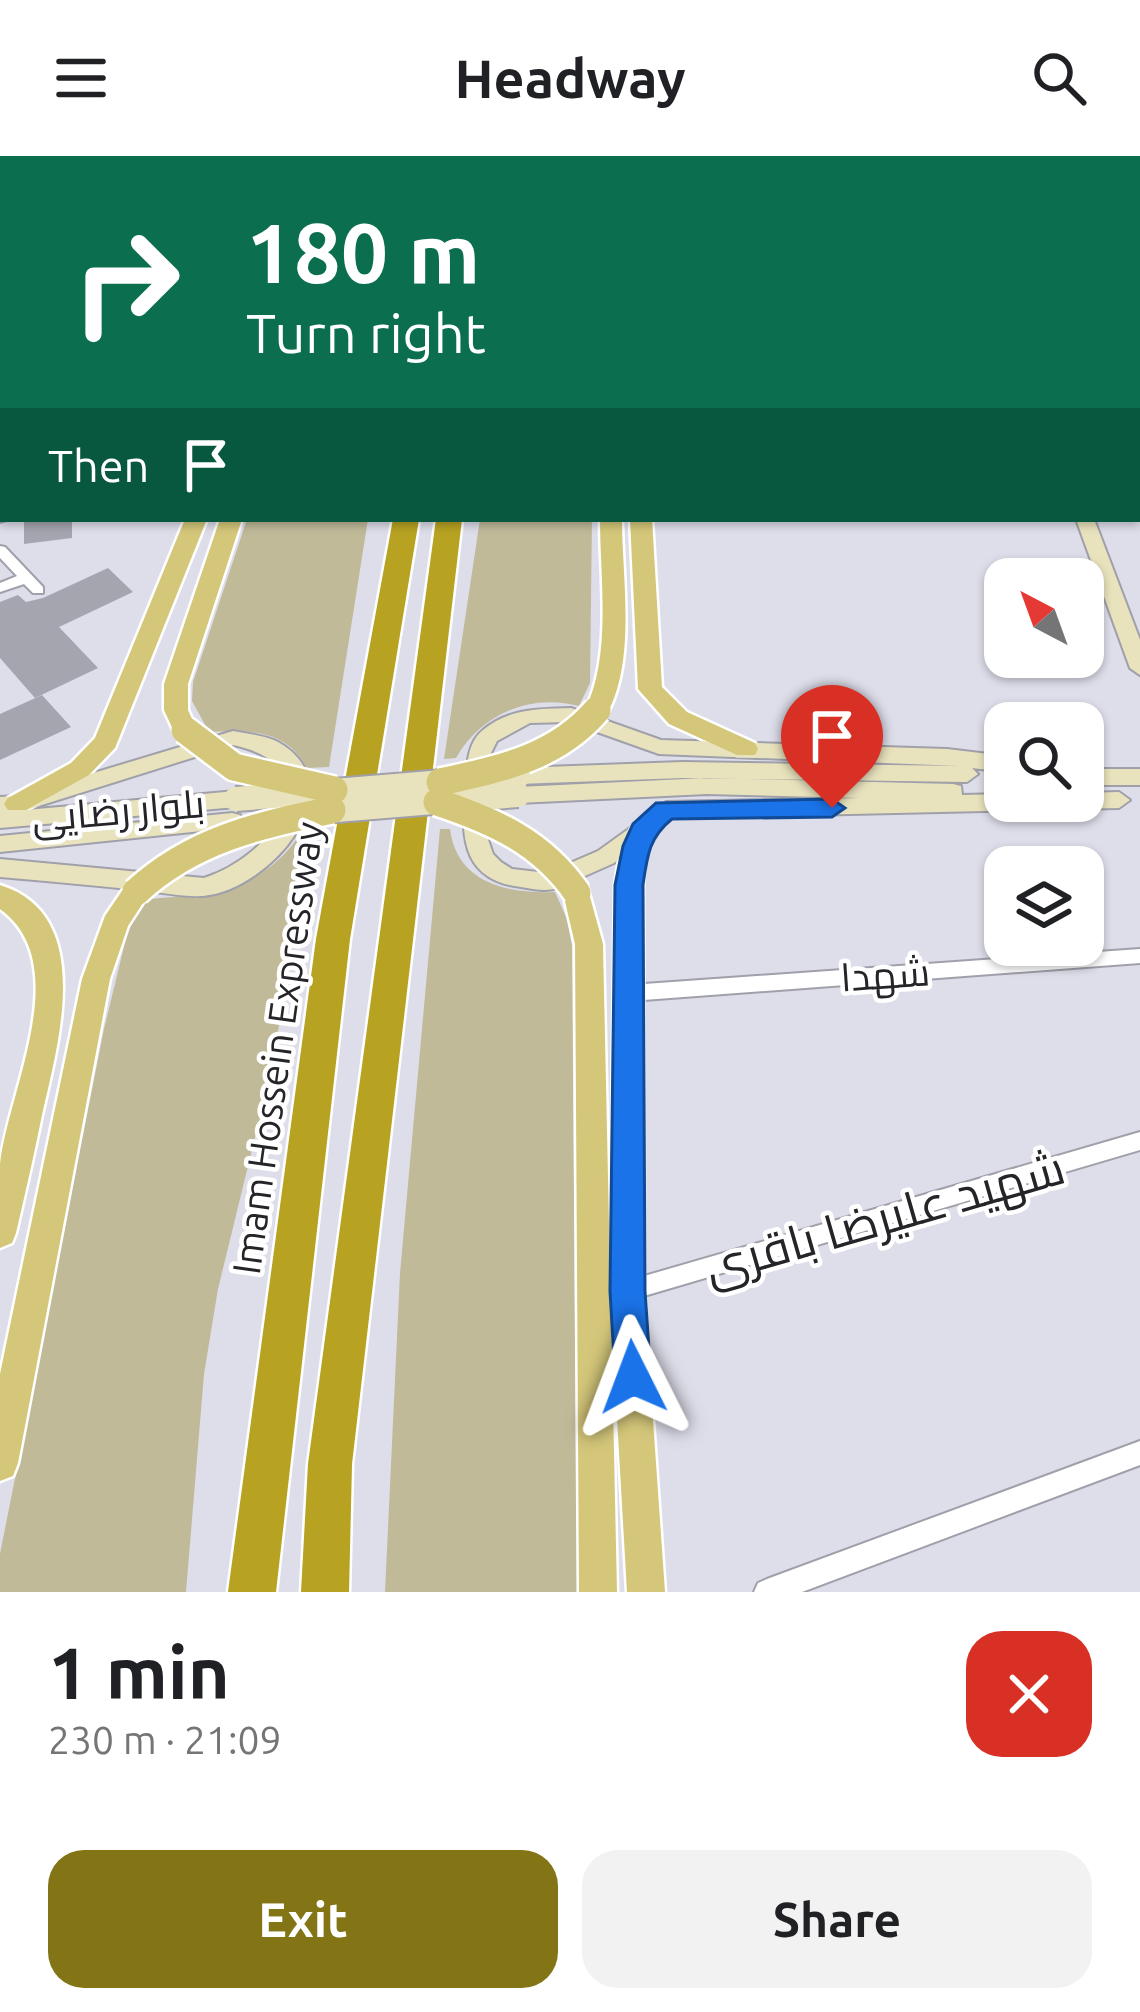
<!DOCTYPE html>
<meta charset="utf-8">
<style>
:root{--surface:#fff;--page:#f2f2f2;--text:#202124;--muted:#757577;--accent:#837416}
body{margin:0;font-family:Ubuntu,Cairo,sans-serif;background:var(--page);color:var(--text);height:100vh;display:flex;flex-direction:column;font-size:45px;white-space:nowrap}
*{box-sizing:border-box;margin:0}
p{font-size:39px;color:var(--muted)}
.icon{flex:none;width:66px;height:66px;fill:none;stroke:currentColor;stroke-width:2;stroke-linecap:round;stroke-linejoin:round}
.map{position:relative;height:1436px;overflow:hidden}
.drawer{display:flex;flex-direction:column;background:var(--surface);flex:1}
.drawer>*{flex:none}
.top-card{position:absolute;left:0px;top:0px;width:1140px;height:366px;box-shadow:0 3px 9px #0004;background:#0b6e4f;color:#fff;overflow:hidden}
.needle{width:78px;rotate:319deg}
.fabs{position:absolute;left:984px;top:402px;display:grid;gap:24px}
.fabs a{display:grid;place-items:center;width:120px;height:120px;border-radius:24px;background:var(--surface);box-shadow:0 3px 9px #0004;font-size:60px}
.pin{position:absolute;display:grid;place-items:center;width:102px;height:102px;color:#fff;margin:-123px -51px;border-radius:50% 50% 50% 0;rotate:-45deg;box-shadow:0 0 12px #0007}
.pin .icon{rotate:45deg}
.me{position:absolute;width:132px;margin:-66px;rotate:357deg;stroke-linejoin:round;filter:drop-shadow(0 0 9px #0008)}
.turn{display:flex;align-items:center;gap:42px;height:252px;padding:0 48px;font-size:54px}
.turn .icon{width:156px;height:156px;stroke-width:2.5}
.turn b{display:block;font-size:84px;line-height:102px}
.then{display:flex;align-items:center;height:114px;padding:0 48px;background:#0003;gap:24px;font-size:45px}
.round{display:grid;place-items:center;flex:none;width:126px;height:126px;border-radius:36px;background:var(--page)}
.summary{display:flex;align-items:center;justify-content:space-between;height:204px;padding:0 48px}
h1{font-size:72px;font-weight:700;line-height:90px}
.cta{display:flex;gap:24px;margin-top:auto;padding:24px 48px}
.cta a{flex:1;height:138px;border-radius:36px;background:var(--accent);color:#fff;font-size:48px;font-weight:700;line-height:138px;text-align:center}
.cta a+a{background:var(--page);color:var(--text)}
header{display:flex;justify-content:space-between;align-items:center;height:156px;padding:0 48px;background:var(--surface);font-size:54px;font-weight:700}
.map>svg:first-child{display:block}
</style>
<header><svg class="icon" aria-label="menu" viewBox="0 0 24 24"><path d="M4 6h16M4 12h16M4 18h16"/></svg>Headway<svg class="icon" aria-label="search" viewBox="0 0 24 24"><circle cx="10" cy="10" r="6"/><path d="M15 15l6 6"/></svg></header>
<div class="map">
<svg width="1140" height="1436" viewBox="0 0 1140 1436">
<rect width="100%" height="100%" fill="#dedeea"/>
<g fill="#c0ba99">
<path d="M247,363H368L329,611L307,612C286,573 249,574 209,576L192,545L193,526Z"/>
<path d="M480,363H592L590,527L579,550C530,537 481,558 456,602L444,603Z"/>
<path d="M440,673H450C457,727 507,738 555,736L567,763L572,790L577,1436H385L400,1117Z"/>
<path d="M312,682L270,920L218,1133L204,1218L186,1436H0V1398L104,873L129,770L148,743C207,738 259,735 296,684Z"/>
</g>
<g fill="#a5a5b0">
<polygon points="39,363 72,363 72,382 24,388 24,366"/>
<polygon points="108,412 133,436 59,471 98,512 35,542 0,502 0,446 18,439 26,446 43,442"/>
<polygon points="42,539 71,571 0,604 0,558"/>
</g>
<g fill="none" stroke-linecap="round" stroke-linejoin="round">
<defs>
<g id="street">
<polygon points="0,0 16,0 0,6"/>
<polygon points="144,0 160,0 156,3 140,3"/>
<polygon points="299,0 309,0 307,3 297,3"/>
<polygon points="3,42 3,48 0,49 0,43"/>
<polygon points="1137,47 1140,48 1140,55 1137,54"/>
<rect x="1137" y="73" width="3" height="12"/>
<rect x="0" y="92" width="3" height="7"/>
<rect x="0" y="140" width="3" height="7"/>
<polygon points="3,202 3,210 0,211 0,203"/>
<rect x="1137" y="210" width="3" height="8"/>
<polygon points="3,273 3,282 0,283 0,274"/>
<polygon points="3,357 3,363 9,363 0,366 0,358"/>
<polygon points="0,390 5,391 43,431 43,437 33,437 24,428 0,436 0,427 17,420 0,402"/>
<polygon points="1140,793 1140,807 630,845 623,842 620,837 623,832 630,829"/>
<polygon points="1140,976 1140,994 627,1145 619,1142 616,1135 619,1128 627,1125"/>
<polygon points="1140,1285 1140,1309 802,1436 754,1436 758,1427 767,1423"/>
</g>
<g id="secondary">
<rect x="627" y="0" width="14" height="3"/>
<polygon points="966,0 990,0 993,3 969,3"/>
<polygon points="1013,0 1096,0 1010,3"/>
<polygon points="1137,341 1140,342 1140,360 1137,359"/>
<polygon points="1076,363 1094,363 1140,484 1140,519 1130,512"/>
<path d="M571,552L661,584L947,593L1005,600V616L972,612L978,618L967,626L682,622L518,628L507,620L518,612L682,606L960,610L659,598L569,566L530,567L497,585L490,599L485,675L493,698L501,706L512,713L547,717L598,695L666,646L861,642L707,638L518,647L507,639L518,631L707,622L953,628L961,630L962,639L1005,638V645H1083V637L1119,636L1130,644L1119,652L671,662L614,707L558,732C545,736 534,733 521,731C458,724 461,674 466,625C467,607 468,586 483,574C509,552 540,553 571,552Z"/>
<path d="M233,575C247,578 265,579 278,586C359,632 268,735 203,740C183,741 159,736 138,734C92,729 46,725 0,721V703L204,722C272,700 338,612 233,589L26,654L236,635L247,643L236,651L0,672V641L17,640Z"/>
<rect x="1083" y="613" width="57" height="16"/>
<polygon points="232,657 240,659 244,665 240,671 0,696 0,680"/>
</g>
<g id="primary">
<polygon points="185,363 207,363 115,592 89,619 26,654 8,654 4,648 8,642 71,607 95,582"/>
<polygon points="220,363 242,363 188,528 188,554 197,574 185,582 176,580 164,554 164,528"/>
<path d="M600,363H622C622,424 637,505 606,560L597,562L585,554C612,499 600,424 600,363Z"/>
<polygon points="630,363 652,363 662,531 687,556 755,587 758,593 755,599 737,599 669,568 638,533"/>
<path d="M647,659L660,668L645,703L643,729L644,1135L665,1436H627L611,1157L617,1436H579L575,788L563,737L577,727L587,730L603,788L610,1115L615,729C618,707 624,667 647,659Z"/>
<polygon points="136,726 150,736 128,770 110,823 18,1307 13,1320 0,1325 0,1218 82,823 105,760 126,729"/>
<path d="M0,729C97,759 57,891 42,959C34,999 25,1038 16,1077L12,1087L0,1092C0,1064 0,1035 0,1008C8,935 76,808 0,753Z"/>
</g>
<g id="highway">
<polygon points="393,363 419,363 350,783 276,1436 228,1436 316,783"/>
<polygon points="436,363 462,363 352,1308 349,1436 301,1436 308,1308"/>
</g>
</defs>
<use href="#street" stroke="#a0a0ab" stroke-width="4"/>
<use href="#secondary" stroke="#a0a0ab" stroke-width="4"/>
<use href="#primary" stroke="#fff" stroke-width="5"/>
<use href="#highway" stroke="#fff" stroke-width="5"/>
<use href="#street" fill="#fff" fill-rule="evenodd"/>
<use href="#secondary" fill="#e9e3bd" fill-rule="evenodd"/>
<use href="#primary" fill="#d4c77a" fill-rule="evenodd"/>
<use href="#highway" fill="#b7a222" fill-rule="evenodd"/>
<defs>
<g id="secondary-bridge">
<polyline points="236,643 518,620"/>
<polyline points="312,656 518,639"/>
</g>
<g id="primary-bridge">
<polyline points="185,574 234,611 334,634"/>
<path d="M440,626C500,613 556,602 597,554"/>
<path d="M437,646C494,665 542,686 577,737"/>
<path d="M136,736C192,684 259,669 332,654"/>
</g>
</defs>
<use href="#secondary-bridge" stroke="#a0a0ab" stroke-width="28" stroke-linecap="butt"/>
<use href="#primary-bridge" stroke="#fff" stroke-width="32" stroke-linecap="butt"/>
<use href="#secondary-bridge" stroke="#e9e3bd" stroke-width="24"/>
<use href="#primary-bridge" stroke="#d4c77a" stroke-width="27"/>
</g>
<path fill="#1a73e8" stroke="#114b97" stroke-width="3" d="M832,643L845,652L832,661L672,663C649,681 647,701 643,729L645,1135L651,1221L645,1233L633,1238L620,1233L615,1221L610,1135L615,729L623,690L633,668L656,647Z"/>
<g text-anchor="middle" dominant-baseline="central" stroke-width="9" stroke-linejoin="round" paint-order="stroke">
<g font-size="39" fill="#252529" stroke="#fff">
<text transform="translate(118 654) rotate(-5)">بلوار رضایی</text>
<text transform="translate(885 818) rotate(-4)">شهدا</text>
<text transform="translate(277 892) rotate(-82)">Imam Hossein Expressway</text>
</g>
<g font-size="48" fill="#252529" stroke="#fff">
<text transform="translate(884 1060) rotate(-16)">شهید علیرضا باقری</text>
</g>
</g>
</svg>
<div class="fabs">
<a><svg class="needle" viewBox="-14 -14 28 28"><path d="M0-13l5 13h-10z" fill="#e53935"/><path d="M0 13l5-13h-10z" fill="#757577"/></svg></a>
<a><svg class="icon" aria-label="search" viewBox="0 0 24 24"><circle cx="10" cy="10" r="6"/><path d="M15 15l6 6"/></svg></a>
<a><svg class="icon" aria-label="layers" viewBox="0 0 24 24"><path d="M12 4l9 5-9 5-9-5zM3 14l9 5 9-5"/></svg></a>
</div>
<div class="pin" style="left:832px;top:652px;background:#d93025"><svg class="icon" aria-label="arrive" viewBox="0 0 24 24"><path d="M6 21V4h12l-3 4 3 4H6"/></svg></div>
<svg class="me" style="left:633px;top:1221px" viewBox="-20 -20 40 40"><path d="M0-17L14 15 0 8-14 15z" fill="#1a73e8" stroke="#fff" stroke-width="4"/></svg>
<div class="top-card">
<div class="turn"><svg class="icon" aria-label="right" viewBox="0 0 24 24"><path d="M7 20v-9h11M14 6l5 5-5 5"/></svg><div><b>180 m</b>Turn right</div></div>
<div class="then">Then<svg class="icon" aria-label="arrive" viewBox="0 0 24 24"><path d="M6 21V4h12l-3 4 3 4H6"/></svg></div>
</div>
</div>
<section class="drawer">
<div class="summary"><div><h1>1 min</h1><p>230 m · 21:09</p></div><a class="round" style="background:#d93025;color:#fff"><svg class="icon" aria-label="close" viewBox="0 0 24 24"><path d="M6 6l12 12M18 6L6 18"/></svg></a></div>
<div class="cta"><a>Exit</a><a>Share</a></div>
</section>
